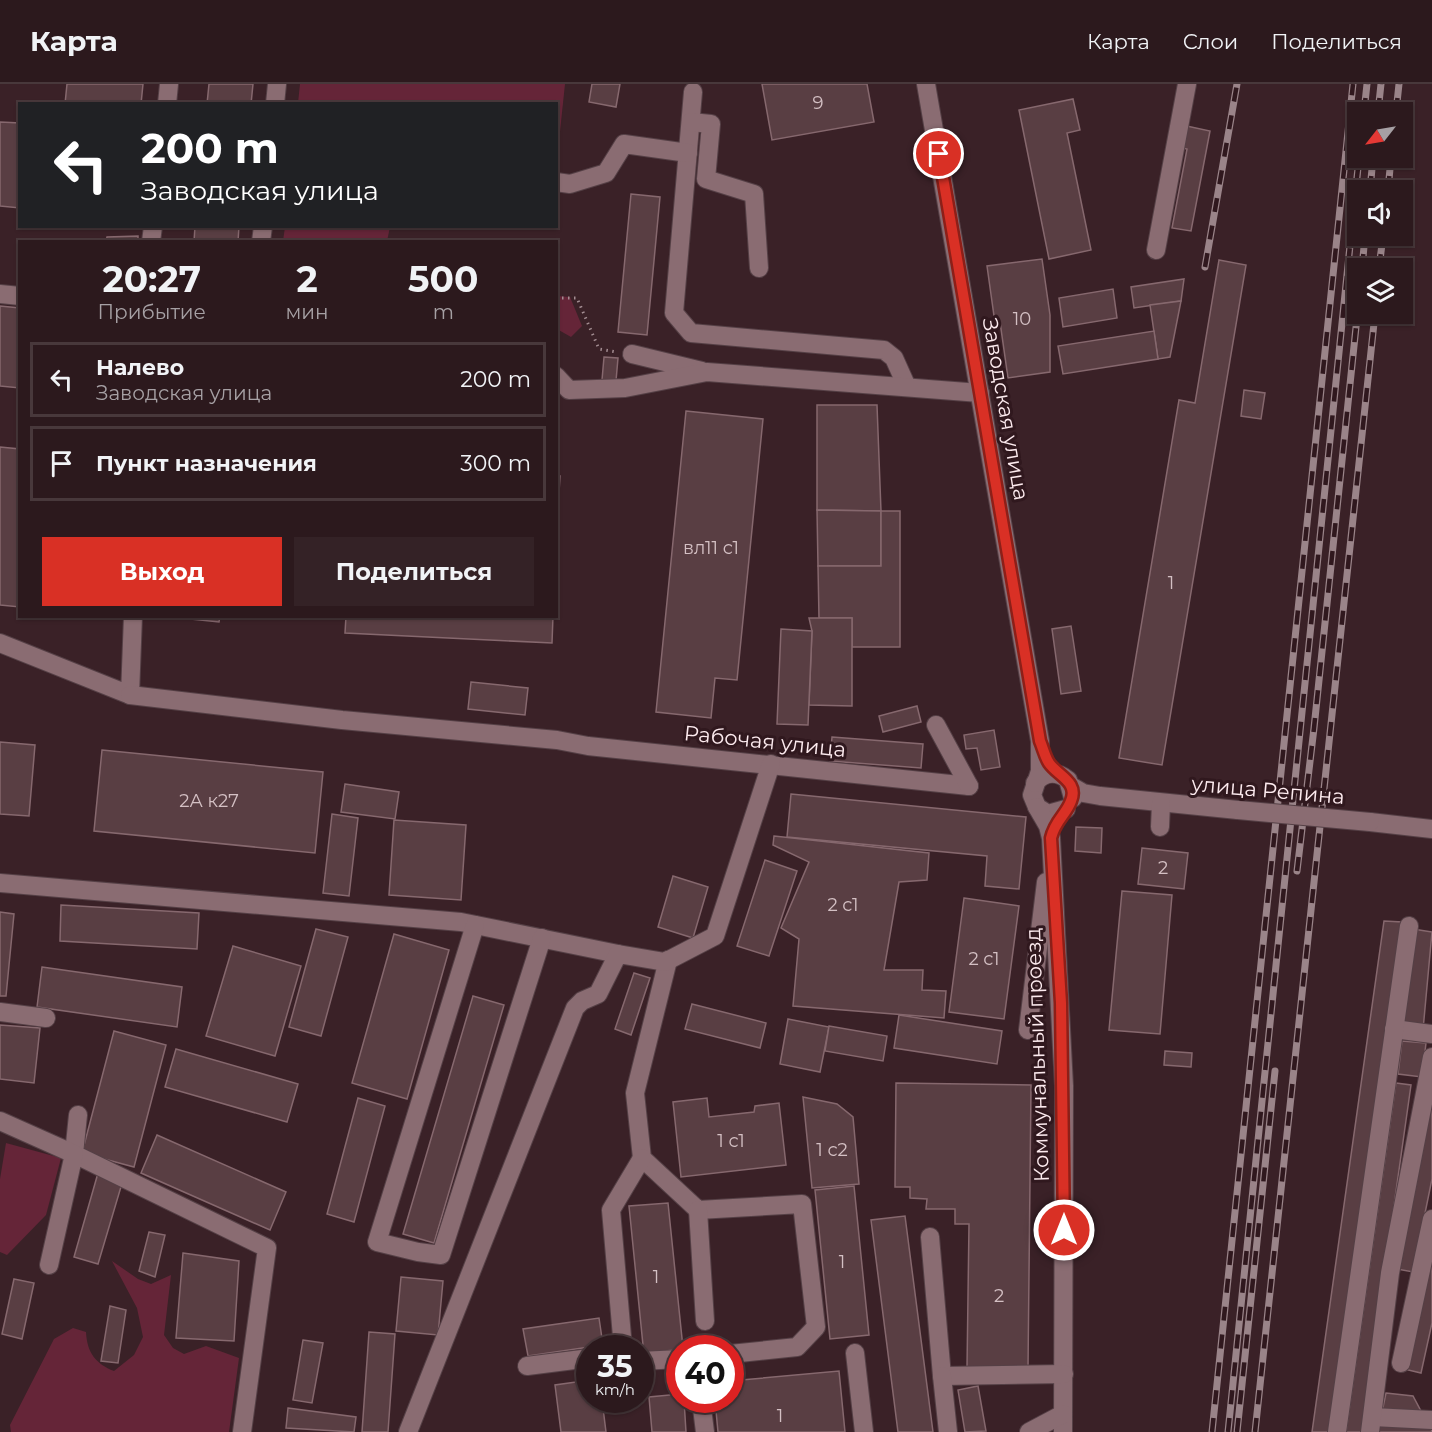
<!DOCTYPE html>
<html lang="ru">
<meta charset="utf-8">
<style>
:root{--surface:#2c191d;--page:#342226;--text:#f1f3f6;--muted:#a6a0a4;--line:#48383b;--accent:#d93025}
body{margin:0;font-family:Montserrat,sans-serif;background:var(--page);color:var(--text);height:100vh;display:flex;flex-direction:column;font-size:22px;white-space:nowrap}
*{box-sizing:border-box;margin:0}
p{font-size:20px;color:var(--muted)}
.icon{flex:none;width:33px;height:33px;fill:none;stroke:currentColor;stroke-width:2;stroke-linecap:round;stroke-linejoin:round}
.map{position:relative;flex:1;overflow:hidden}
.sheet{position:absolute;left:18px;top:156px;width:540px;height:378px;display:flex;flex-direction:column;background:var(--surface);border-radius:0px;box-shadow:0 2px 4px #0004,0 0 0 2px var(--line)}
.sheet>*{flex:none}
.hud{position:absolute;left:18px;top:18px;width:540px;height:126px;border-radius:0px;box-shadow:0 2px 4px #0004,0 0 0 2px var(--line);background:#202124;color:#fff;overflow:hidden}
.needle{width:39px;rotate:239deg}
.buttons{position:absolute;left:1347px;top:18px;display:grid;gap:12px}
.buttons a{display:grid;place-items:center;width:66px;height:66px;border-radius:0px;background:var(--surface);box-shadow:0 2px 4px #0004,0 0 0 2px var(--line);font-size:30px}
.speed{position:absolute;left:576px;top:1251px;display:flex;gap:12px;font-size:30px;font-weight:700;text-align:center}
.speed>*{display:grid;place-content:center;width:78px;height:78px;border-radius:50%;background:var(--surface);box-shadow:0 2px 4px #0004,0 0 0 2px var(--line);line-height:1}
.speed small{font-size:15px;font-weight:400}
.speed .limit{border:9px solid #d22;background:#fff;color:#111}
.pin{position:absolute;display:grid;place-items:center;width:51px;height:51px;color:#fff;margin:-26px;border:3px solid #fff;border-radius:50%;box-shadow:0 2px 6px #0007}
.me{position:absolute;width:66px;margin:-33px;rotate:0deg;stroke-linejoin:round;filter:drop-shadow(0 0 4px #0008)}
.turn{display:flex;align-items:center;gap:21px;height:126px;padding:0 24px;font-size:27px}
.turn .icon{width:78px;height:78px;stroke-width:2.5}
.turn b{display:block;font-size:42px;line-height:51px}
.eta{display:flex;justify-content:space-evenly;align-items:center;height:102px;text-align:center}
.eta b{font-size:36px;font-weight:700;line-height:42px}
.button{display:flex;gap:12px;margin-top:auto;padding:12px 24px}
.button a{flex:1;height:69px;border-radius:0px;background:var(--accent);color:#fff;font-size:24px;font-weight:700;line-height:69px;text-align:center}
.button a+a{background:var(--page);color:var(--text)}
ul{padding:0;list-style:none}
li{display:flex;align-items:center;gap:18px;height:75px;margin:0 12px 9px;padding:0 12px;border:3px solid var(--line);border-radius:0px}
li div{flex:1}
li b{display:block;font-size:22px}
li em{font-style:normal}
header{display:flex;align-items:center;gap:36px;box-sizing:border-box;height:84px;padding:0 30px;background:var(--surface);border-bottom:2px solid var(--line)}
header strong{font-size:28px}
nav{display:flex;gap:33px;margin-inline-start:auto;font-size:21px}
.map>svg:first-child{display:block}
</style>
<header>
<strong>Карта</strong>
<nav><a>Карта</a><a>Слои</a><a>Поделиться</a></nav>
</header>
<div class="map">
<svg width="1432" height="1348" viewBox="0 0 1432 1348">
<rect width="100%" height="100%" fill="#3a2127"/>
<g fill="#652538">
<polygon points="300,0 565,0 557,76 556,20 298,19"/>
<polygon points="285,143 285,142 390,143 387,157 283,157"/>
<polygon points="556,212 570,213 582,242 571,253 557,245"/>
<polygon points="6,1059 61,1074 46,1131 7,1171 0,1168 0,1095"/>
<path d="M112,1177L138,1195L151,1200L171,1191L164,1251L173,1264L184,1270L206,1262L239,1274L229,1348H11L10,1341L54,1255L73,1244L86,1248C87,1269 96,1280 114,1287L134,1271L143,1253L137,1224Z"/>
</g>
<g fill="#593e43" stroke="#86686e" stroke-width="1.5">
<polygon points="67,0 143,0 141,20 65,20"/>
<polygon points="209,0 253,0 251,20 207,20"/>
<polygon points="592,0 620,0 616,23 589,18"/>
<polygon points="762,0 867,0 874,38 772,56"/>
<polygon points="1073,15 1080,46 1067,49 1091,166 1049,175 1019,26"/>
<polygon points="0,38 20,39 20,124 0,122"/>
<polygon points="1182,41 1210,47 1191,147 1172,144 1187,65 1178,63"/>
<polygon points="631,110 660,113 647,251 618,248"/>
<polygon points="195,142 239,142 238,158 194,158"/>
<polygon points="138,152 138,158 106,158 107,153"/>
<polygon points="1042,175 1050,231 1050,288 1008,294 1000,238 995,239 987,182"/>
<polygon points="1219,176 1246,181 1162,681 1119,674 1179,316 1195,319"/>
<polygon points="1184,195 1181,217 1134,224 1131,203"/>
<polygon points="1113,205 1117,234 1063,243 1059,214"/>
<polygon points="1181,217 1170,273 1158,275 1150,221"/>
<polygon points="0,222 20,224 20,304 0,302"/>
<polygon points="1154,247 1158,275 1063,290 1058,262"/>
<polygon points="604,273 618,274 616,297 602,296"/>
<polygon points="1244,306 1265,309 1261,335 1241,332"/>
<polygon points="817,321 877,321 881,427 817,426"/>
<polygon points="686,327 763,335 737,596 715,594 711,634 656,628"/>
<polygon points="0,363 20,365 20,523 0,521"/>
<polygon points="556,392 560,392 556,457"/>
<polygon points="817,426 881,427 881,482 818,482"/>
<polygon points="881,427 900,427 900,563 852,563 852,534 819,534 818,482 881,482"/>
<polygon points="161,532 220,532 219,538"/>
<polygon points="346,532 553,532 552,559 345,549"/>
<polygon points="809,534 852,534 852,622 809,621 812,547"/>
<polygon points="1071,542 1081,607 1061,610 1052,545"/>
<polygon points="781,545 812,547 808,641 777,640"/>
<polygon points="471,598 528,604 525,631 468,625"/>
<polygon points="917,622 921,638 883,648 879,632"/>
<polygon points="994,646 1000,683 981,686 977,664 966,665 964,651"/>
<polygon points="832,653 923,660 921,684 830,677"/>
<polygon points="0,658 35,661 29,732 0,730"/>
<polygon points="102,666 323,688 315,769 94,747"/>
<polygon points="345,700 399,708 395,735 341,728"/>
<polygon points="791,710 1026,733 1019,805 985,802 987,772 787,753"/>
<polygon points="332,730 358,734 349,812 323,809"/>
<polygon points="394,736 466,741 461,816 389,811"/>
<polygon points="1076,743 1102,744 1101,769 1075,767"/>
<polygon points="774,752 929,769 927,796 899,798 884,886 923,886 922,906 946,907 944,934 793,922 799,855 781,844 809,778 773,761"/>
<polygon points="1142,764 1188,769 1184,805 1138,800"/>
<polygon points="765,776 797,787 769,872 737,862"/>
<polygon points="673,792 708,803 693,854 658,843"/>
<polygon points="1122,807 1172,811 1160,950 1109,946"/>
<polygon points="964,814 1019,822 1004,935 949,928"/>
<polygon points="61,821 199,829 197,865 60,857"/>
<polygon points="0,828 14,830 6,912 0,912"/>
<polygon points="1384,837 1402,838 1331,1348 1312,1348"/>
<polygon points="316,845 348,853 321,952 289,943"/>
<polygon points="1413,845 1432,848 1423,946 1402,943"/>
<polygon points="394,850 449,866 407,1015 352,999"/>
<polygon points="233,862 301,882 275,972 206,952"/>
<polygon points="42,883 182,903 177,943 37,923"/>
<polygon points="634,889 650,894 631,951 615,945"/>
<polygon points="473,912 504,921 434,1159 403,1150"/>
<polygon points="692,920 766,939 760,964 685,945"/>
<polygon points="899,931 1002,947 997,980 894,964"/>
<polygon points="788,935 829,943 820,988 780,980"/>
<polygon points="0,941 40,944 34,999 0,995"/>
<polygon points="829,942 887,952 883,977 825,967"/>
<polygon points="114,947 166,961 134,1083 82,1069"/>
<polygon points="1402,957 1426,959 1422,993 1398,990"/>
<polygon points="176,965 298,1000 287,1038 165,1003"/>
<polygon points="1165,967 1192,969 1191,983 1164,981"/>
<polygon points="896,999 1031,1001 1028,1285 967,1284 969,1140 955,1140 955,1125 926,1125 927,1115 910,1114 910,1103 895,1103"/>
<polygon points="1396,999 1411,1001 1362,1348 1346,1348"/>
<polygon points="1432,1012 1432,1095 1413,1188 1397,1185"/>
<polygon points="803,1013 837,1020 853,1033 859,1100 812,1104"/>
<polygon points="358,1014 385,1022 354,1138 327,1130"/>
<polygon points="707,1014 709,1033 754,1028 755,1022 779,1019 786,1081 681,1093 673,1018"/>
<polygon points="157,1051 286,1108 270,1146 141,1089"/>
<polygon points="98,1089 123,1096 98,1180 74,1173"/>
<polygon points="854,1102 869,1251 830,1255 815,1106"/>
<polygon points="668,1119 683,1264 644,1271 629,1122"/>
<polygon points="905,1132 933,1348 898,1348 871,1136"/>
<polygon points="149,1148 165,1151 155,1193 139,1187"/>
<polygon points="1432,1162 1432,1239 1421,1289 1404,1285"/>
<polygon points="183,1169 239,1177 234,1257 176,1254"/>
<polygon points="401,1193 443,1197 438,1251 396,1247"/>
<polygon points="14,1195 34,1199 22,1255 2,1250"/>
<polygon points="110,1222 126,1226 118,1279 101,1277"/>
<polygon points="599,1234 603,1261 528,1272 523,1245"/>
<polygon points="369,1248 395,1250 388,1348 362,1348"/>
<polygon points="303,1256 323,1259 312,1319 293,1316"/>
<polygon points="839,1287 845,1348 718,1348 715,1316 730,1316 730,1297"/>
<polygon points="590,1296 590,1316 602,1316 606,1348 561,1348 555,1301"/>
<polygon points="978,1302 986,1347 965,1348 958,1306"/>
<polygon points="1386,1309 1413,1312 1422,1329 1382,1328"/>
<polygon points="680,1310 680,1316 684,1316 686,1348 652,1348 649,1313"/>
<polygon points="288,1324 356,1333 354,1348 286,1344"/>
<polygon points="1376,1339 1431,1344 1432,1348 1374,1348"/>
</g>
<g fill="none" stroke-linecap="round" stroke-linejoin="round">
<defs>
<g id="minor">
<polyline points="926,0 1040,657 1040,687 1032,711 1037,723 1048,730 1066,725"/>
<polyline points="693,8 674,229 691,249 884,266 894,274 907,303"/>
<polyline points="167,20 169,0"/>
<polyline points="275,20 277,0"/>
<polyline points="691,38 711,40 706,95 754,110 759,184"/>
<polyline points="556,98 570,100 606,89 624,60 688,69"/>
<polyline points="151,158 153,142"/>
<polyline points="261,158 263,142"/>
<polyline points="1156,166 1187,0"/>
<polyline points="0,210 20,212"/>
<polyline points="632,270 702,287"/>
<polyline points="556,292 569,306 625,304 707,288 980,309"/>
<polyline points="0,559 130,611 133,532"/>
<polyline points="130,611 342,636 557,656 588,662 969,702"/>
<polyline points="936,641 969,702"/>
<path d="M1035,699C1045,687 1057,687 1068,696L1073,714"/>
<polyline points="1071,702 1083,709 1100,712 1238,726"/>
<polyline points="1037,723 1048,742 1051,754 1064,1002 1063,1348"/>
<polyline points="1370,738 1432,745"/>
<polyline points="1160,743 1161,719"/>
<polyline points="0,799 461,838 618,870"/>
<polyline points="475,841 377,1158 418,1168 441,1171 542,854"/>
<polyline points="668,876 635,1009 642,1074 698,1126 802,1120 816,1243 797,1263 730,1270"/>
<polyline points="0,928 46,934"/>
<polyline points="1394,945 1432,950"/>
<polyline points="1028,946 1046,798"/>
<polyline points="78,1031 74,1070 267,1164 242,1348"/>
<polyline points="0,1037 74,1070 49,1181"/>
<polyline points="698,1126 705,1237"/>
<polyline points="930,1153 942,1292 1064,1290"/>
<polyline points="623,1264 611,1126 642,1074"/>
<polyline points="855,1269 864,1348"/>
<polyline points="640,1277 680,1275"/>
<polyline points="1401,1279 1432,1135"/>
<polyline points="527,1282 590,1274"/>
<polyline points="942,1292 948,1348"/>
<polyline points="701,1316 705,1348"/>
<polyline points="1373,1333 1432,1336"/>
<polyline points="408,1348 575,924 582,917 598,910 618,870 665,878 715,852 771,680"/>
<polyline points="1029,1348 1063,1330"/>
<polyline points="1337,1348 1409,842"/>
<polyline points="1370,1348 1390,1189 1432,973"/>
</g>
</defs>
<use href="#minor" stroke="#554046" stroke-width="20"/>
<polyline stroke="#a38d92" stroke-width="3" stroke-dasharray="1.5 4.5" stroke-linecap="butt" points="556,214 577,214 599,265 616,268"/>
<use href="#minor" stroke="#8a6c72" stroke-width="18"/>
<defs>
<g id="rail">
<polyline points="1364,28 1367,0"/>
<polyline points="1378,28 1381,0"/>
<polyline points="1396,28 1399,0"/>
<polyline points="1370,106 1373,74"/>
<polyline points="1388,106 1391,74"/>
<polyline points="1205,183 1237,0"/>
<polyline points="1362,184 1365,152"/>
<polyline points="1379,184 1383,152"/>
<polyline points="1297,787 1314,644 1358,224"/>
<polyline points="1212,1348 1353,0"/>
<polyline points="1228,1348 1359,74"/>
<polyline points="1237,1348 1275,987"/>
<polyline points="1255,1348 1375,230"/>
</g>
</defs>
<use href="#rail" stroke="#9a8489" stroke-width="7"/>
<use href="#rail" stroke="#30181e" stroke-width="4.5" stroke-dasharray="14" stroke-linecap="butt"/>
<defs>
<polyline id="minor-bridge" points="1238,726 1370,738"/>
</defs>
<use href="#minor-bridge" stroke="#554046" stroke-width="20" stroke-linecap="butt"/>
<use href="#minor-bridge" stroke="#8a6c72" stroke-width="18"/>
</g>
<g fill="none" stroke-linecap="round" stroke-linejoin="round">
<defs>
<path id="route" d="M939,70L1040,657C1043,664 1045,673 1049,679C1058,692 1079,698 1071,717C1066,731 1055,736 1051,754L1061,919L1064,1146"/>
</defs>
<use href="#route" stroke="#8d1f18" stroke-width="15"/>
<use href="#route" stroke="#d93025" stroke-width="10"/>
</g>
<g text-anchor="middle" dominant-baseline="central" stroke-width="6" stroke-linejoin="round" paint-order="stroke">
<g font-size="18" fill="#d4c0c4">
<text x="818" y="19">9</text>
<text x="1022" y="235">10</text>
<text x="711" y="464">вл11 с1</text>
<text x="1171" y="499">1</text>
<text x="209" y="717">2А к27</text>
<text x="1163" y="784">2</text>
<text x="843" y="821">2 с1</text>
<text x="984" y="875">2 с1</text>
<text x="731" y="1057">1 с1</text>
<text x="832" y="1066">1 с2</text>
<text x="842" y="1178">1</text>
<text x="656" y="1193">1</text>
<text x="999" y="1212">2</text>
<text x="780" y="1332">1</text>
</g>
<g font-size="21" fill="#fdebef" stroke="#30181e">
<text transform="translate(1006 325) rotate(80)">Заводская улица</text>
<text transform="translate(765 657) rotate(6)">Рабочая улица</text>
<text transform="translate(1268 706) rotate(5)">улица Репина</text>
<text transform="translate(1037 971) rotate(-92)">Коммунальный проезд</text>
</g>
</g>
</svg>
<div class="buttons">
<a><svg class="needle" viewBox="-14 -14 28 28"><path d="M0-13l5 13h-10z" fill="#e53935"/><path d="M0 13l5-13h-10z" fill="#a6a0a4"/></svg></a>
<a><svg class="icon" aria-label="sound" viewBox="0 0 24 24"><path d="M4 9h4l5-4v14l-5-4H4zM17 9q2 3 0 6"/></svg></a>
<a><svg class="icon" aria-label="layers" viewBox="0 0 24 24"><path d="M12 4l9 5-9 5-9-5zM3 14l9 5 9-5"/></svg></a>
</div>
<div class="speed"><div>35<small>km/h</small></div><div class="limit">40</div></div>
<div class="pin" style="left:939px;top:70px;background:#d93025"><svg class="icon" aria-label="arrive" viewBox="0 0 24 24"><path d="M6 21V4h12l-3 4 3 4H6"/></svg></div>
<svg class="me" style="left:1064px;top:1146px" viewBox="-20 -20 40 40"><circle r="17" fill="#d93025" stroke="#fff" stroke-width="3"/><path d="M0-11L8 9 0 5-8 9z" fill="#fff"/></svg>
<div class="hud">
<div class="turn"><svg class="icon" aria-label="left" viewBox="0 0 24 24"><path d="M17 20v-9H6M10 6l-5 5 5 5"/></svg><div><b>200 m</b>Заводская улица</div></div>
</div>
<section class="sheet">
<div class="eta">
<div><b>20:27</b><p>Прибытие</p></div>
<div><b>2</b><p>мин</p></div>
<div><b>500</b><p>m</p></div>
</div>
<ul>
<li><svg class="icon" aria-label="left" viewBox="0 0 24 24"><path d="M17 20v-9H6M10 6l-5 5 5 5"/></svg><div><b>Налево</b><p>Заводская улица</p></div><em>200 m</em></li>
<li><svg class="icon" aria-label="arrive" viewBox="0 0 24 24"><path d="M6 21V4h12l-3 4 3 4H6"/></svg><div><b>Пункт назначения</b></div><em>300 m</em></li>
</ul>
<div class="button"><a>Выход</a><a>Поделиться</a></div>
</section>
</div>
